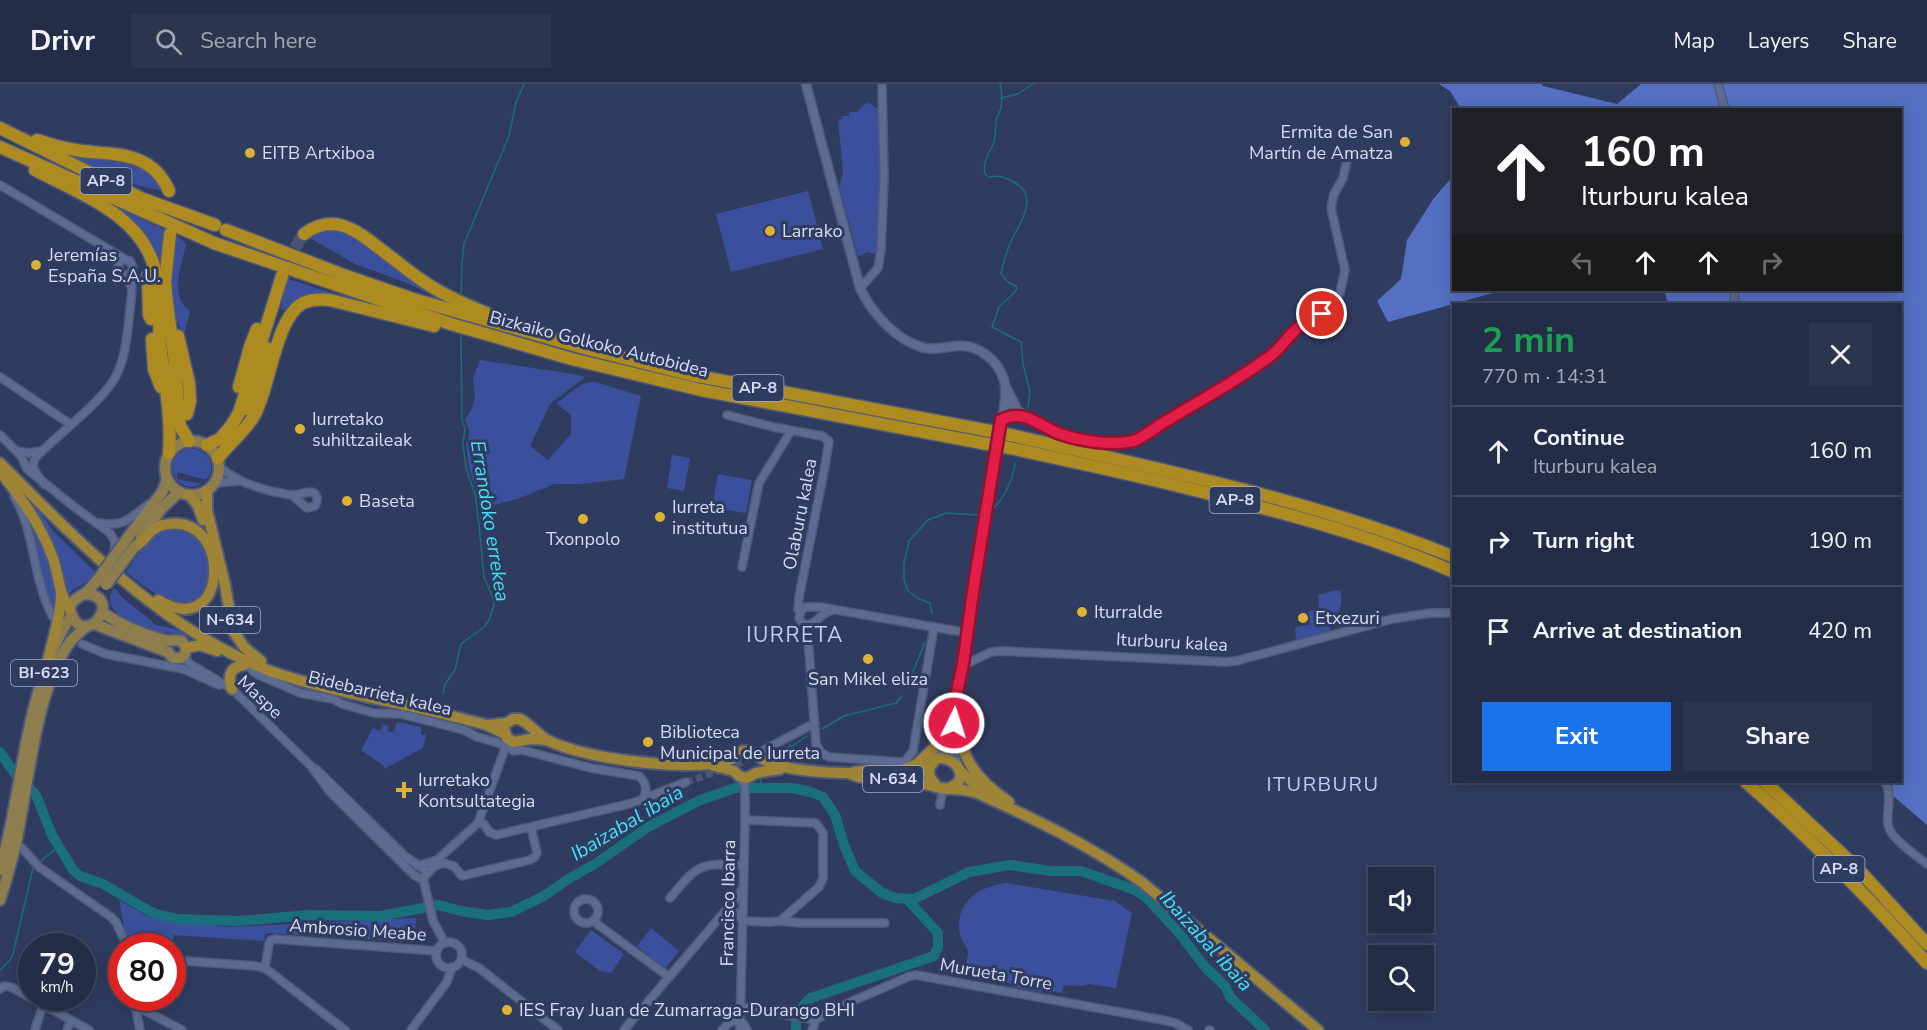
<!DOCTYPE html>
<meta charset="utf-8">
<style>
:root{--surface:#242d47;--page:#2c354e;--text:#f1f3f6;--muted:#a3a8b4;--line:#414960;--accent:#1a73e8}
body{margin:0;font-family:"Nunito Sans",sans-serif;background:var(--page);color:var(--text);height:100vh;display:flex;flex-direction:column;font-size:22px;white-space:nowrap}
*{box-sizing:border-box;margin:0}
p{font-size:20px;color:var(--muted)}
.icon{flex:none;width:33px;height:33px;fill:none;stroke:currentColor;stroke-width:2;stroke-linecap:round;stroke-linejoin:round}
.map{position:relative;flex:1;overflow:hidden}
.sheet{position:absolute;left:1452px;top:219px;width:450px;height:480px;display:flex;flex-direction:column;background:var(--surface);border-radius:0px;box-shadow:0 3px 15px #0003,0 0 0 2px var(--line)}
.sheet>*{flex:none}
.hud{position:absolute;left:1452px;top:24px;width:450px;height:183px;border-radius:0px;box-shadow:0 3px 15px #0003,0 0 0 2px var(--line);background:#202124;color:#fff;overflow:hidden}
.fabs{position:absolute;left:1368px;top:783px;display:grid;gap:12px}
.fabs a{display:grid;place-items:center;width:66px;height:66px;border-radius:0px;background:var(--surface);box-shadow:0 3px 15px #0003,0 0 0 2px var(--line);font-size:30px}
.speed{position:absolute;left:18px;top:849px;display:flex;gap:12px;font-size:30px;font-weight:700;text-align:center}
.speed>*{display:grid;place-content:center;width:78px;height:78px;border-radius:50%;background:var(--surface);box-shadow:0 3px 15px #0003,0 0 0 2px var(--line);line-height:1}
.speed small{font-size:15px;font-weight:400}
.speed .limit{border:9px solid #d22;background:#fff;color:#111}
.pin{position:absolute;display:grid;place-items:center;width:51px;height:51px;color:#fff;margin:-26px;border:3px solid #fff;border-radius:50%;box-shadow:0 2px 6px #0007}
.me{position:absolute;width:66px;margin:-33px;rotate:4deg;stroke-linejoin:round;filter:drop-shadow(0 0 4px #0008)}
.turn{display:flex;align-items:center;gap:21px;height:126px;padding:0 30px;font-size:27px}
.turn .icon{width:78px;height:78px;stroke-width:2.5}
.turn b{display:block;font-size:42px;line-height:51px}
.lanes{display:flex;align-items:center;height:57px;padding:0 30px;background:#0003;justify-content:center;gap:30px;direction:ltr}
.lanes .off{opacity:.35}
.round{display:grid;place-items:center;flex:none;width:63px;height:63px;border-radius:0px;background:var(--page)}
.head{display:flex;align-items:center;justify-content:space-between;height:102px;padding:0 30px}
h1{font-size:36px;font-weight:700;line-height:45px;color:#1e9e55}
.primary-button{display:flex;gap:12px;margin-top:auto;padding:12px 30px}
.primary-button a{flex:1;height:69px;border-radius:0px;background:var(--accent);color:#fff;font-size:24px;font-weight:700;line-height:69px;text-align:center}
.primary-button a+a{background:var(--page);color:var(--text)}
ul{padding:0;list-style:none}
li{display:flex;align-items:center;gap:18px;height:90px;padding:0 30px;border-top:2px solid var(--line)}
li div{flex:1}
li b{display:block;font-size:22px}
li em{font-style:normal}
header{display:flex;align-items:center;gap:36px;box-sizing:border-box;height:84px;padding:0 30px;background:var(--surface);border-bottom:2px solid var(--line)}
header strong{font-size:28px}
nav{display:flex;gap:33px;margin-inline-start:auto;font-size:21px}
.search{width:420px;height:54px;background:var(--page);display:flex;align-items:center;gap:15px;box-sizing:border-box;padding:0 21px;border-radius:0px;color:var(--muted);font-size:22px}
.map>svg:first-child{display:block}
</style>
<header>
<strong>Drivr</strong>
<div class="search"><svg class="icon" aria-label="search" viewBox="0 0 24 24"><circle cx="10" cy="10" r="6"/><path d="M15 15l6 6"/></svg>Search here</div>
<nav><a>Map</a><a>Layers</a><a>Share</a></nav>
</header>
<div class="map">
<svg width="1927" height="946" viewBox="0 0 1927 946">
<rect width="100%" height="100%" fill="#303c5f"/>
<g fill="#3a509c">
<polygon points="869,19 879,26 881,93 876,168 871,170 870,168 864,169 863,171 858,172 839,102 843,88 838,36 842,35 842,32 849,32 850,28 857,28 864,20"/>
<path d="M55,65L125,75L149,85L165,107C126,103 90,81 55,65Z"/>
<polygon points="808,107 823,165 731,188 716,130"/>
<path d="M104,117L167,147L162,189C147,151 140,139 104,117Z"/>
<polygon points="323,145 345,146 444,217 407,199 355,180 308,153"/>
<path d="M174,151L180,154L186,160C182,181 168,213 190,227L184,251C164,215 171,190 174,151Z"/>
<polygon points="285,194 394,229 309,211 294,217 284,226 281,225"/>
<path d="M480,276L573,290L585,293L550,320L530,362L548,376L571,350V331L556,319C568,312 580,297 595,298L641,312L624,395L580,400H554L520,414L492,422L481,421L469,384L466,361L470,349L465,335L471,327L475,314L473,294Z"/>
<path d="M190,364C207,366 219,381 206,396L177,388V395L202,400C174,414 158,371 190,364Z"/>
<polygon points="672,371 690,374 684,407 667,404"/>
<polygon points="718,390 752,396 746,429 712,424"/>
<path d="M15,401L40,427L54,448L95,488C85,503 78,500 68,511L64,500Z"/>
<path d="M23,424C42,456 60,494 56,532L49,520Z"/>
<path d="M176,443C209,457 207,464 211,498C208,503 204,509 200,513C178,534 143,500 126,488L151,451L157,445Z"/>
<path d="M114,504L124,515L152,537L153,540C165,544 184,544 191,556C190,555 185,551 183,551C176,548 167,550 160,548C143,543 96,529 114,504Z"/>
<path d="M1336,506L1340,507C1345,521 1335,536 1328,549L1296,556L1295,543L1310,541L1308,527L1319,525L1318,511Z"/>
<polygon points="397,638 421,643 421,650 426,651 423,664 384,685 384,682 361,666 373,644 380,647 383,640 389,642 388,647 393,648"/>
<path d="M1007,799L1115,817L1132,829L1116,904L1089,900L1082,902L1064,901L1062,909L1042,905L1041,908L1013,903V900L994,897L995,889L965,882C966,879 968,872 968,868C967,863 962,857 960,851C954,818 979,802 1007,799Z"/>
<polygon points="119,816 147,832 229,843 416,834 415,858 269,849 265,850 264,857 174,851 172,862 136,862 125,849"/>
<polygon points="651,844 679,867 665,885 637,862"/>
<polygon points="591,846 624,870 611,889 600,887 575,868"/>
</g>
<g fill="#5570c3">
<polygon points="1439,0 1542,0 1543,2 1617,20 1641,0 1927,0 1927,741 1877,698 1900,698 1900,220 1668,220 1664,206 1900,206 1900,26 1461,25 1450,7"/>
<polygon points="1453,92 1454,206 1504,206 1388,238 1377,217 1401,195 1407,156 1434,114"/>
</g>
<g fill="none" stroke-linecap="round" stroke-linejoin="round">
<g stroke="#19707c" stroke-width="1.5">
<path d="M1000,0C1002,7 1002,17 1001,25C999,29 996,33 996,38C995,46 996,51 994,58C990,69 982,77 985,90L989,93C998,91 1004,93 1012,97C1039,110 1023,135 1013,153C1007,164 1004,177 1001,189C1005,195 1008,200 1016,202L1017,205L1012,211L999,223L992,243L1021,258L1023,280L1030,308L1028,324"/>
<polyline points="1001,14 1018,10 1033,0"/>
<polyline points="461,212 462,180 464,160 509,52 516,18 524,0"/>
<polyline points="461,236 461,235"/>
<path d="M993,425C1005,412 1013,396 1015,379"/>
<polyline points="932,530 930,519 919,515 908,507 904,496 904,479 909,457 928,436 946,429 977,431"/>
<polyline points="912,590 925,558"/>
<polyline points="443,610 445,600 455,586 461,560 484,543 489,536 494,521 493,514 484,493 479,441 475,410 466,384 463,360 465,344 462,337 461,251"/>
<polyline points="822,645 844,632 896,619 902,612"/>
<polyline points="775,668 794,661 807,652"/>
<polyline points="760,704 761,695"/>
<polyline points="41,777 58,763"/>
<polyline points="0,886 11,875 13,870 33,784"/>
</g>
<g stroke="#19707c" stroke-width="10">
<polyline points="0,668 15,690 36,711 52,751 73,786 80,792 103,800 153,829 177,835 239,837 308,831 381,832 438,821 461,827 487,831 511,828 544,812 570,794 595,780 648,743 698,717 735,704 792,704 811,708 823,713 835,731 844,761 855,787 882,809 896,814 914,815 969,788 1010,781 1051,787 1081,787 1135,806 1147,814 1179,849 1206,884 1225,902 1230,913 1265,946"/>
<path d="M796,946C795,933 801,922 811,914L934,872L938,863V849L907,815"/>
</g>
<polyline stroke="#495475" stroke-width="7" stroke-dasharray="7 3.5" stroke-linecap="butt" points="686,698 737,681 756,670"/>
<polyline stroke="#495475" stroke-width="12" stroke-dasharray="12 6" stroke-linecap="butt" points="287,180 299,157 304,150"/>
<defs>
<g id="minor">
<polyline points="1718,0 1725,26"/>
<polyline points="0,101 125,175"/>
<polyline points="860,204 878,184 881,166 884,93 882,0"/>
<polyline points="1734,206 1735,220"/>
<polyline points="0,293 70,340"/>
<polyline points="1005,300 1016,322"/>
<polyline points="1004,320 1012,321 1027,333 1060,350 1113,359 1135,357 1158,341 1225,303 1250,287 1273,270 1301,241 1322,230 1332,220 1340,209 1345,186 1331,124 1334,110 1343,94 1348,71 1352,68"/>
<polyline points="727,331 773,343 822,352 829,357 825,382 799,513 798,525 800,528"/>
<polyline points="1001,336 1011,331 1025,333"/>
<polyline points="0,351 21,372 27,385 77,425 110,449 115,458 114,468"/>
<polyline points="17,367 29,369 41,367"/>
<path d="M220,383C239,400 266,407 291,411C298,412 309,406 314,409C319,413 317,418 315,422L307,424L292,411"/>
<polyline points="215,399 238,397"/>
<path d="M45,401C38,391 29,385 36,373C58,350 105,316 117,290C125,273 127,253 129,235C130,220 134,203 131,189L133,184L130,177L123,175L119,179L118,184L131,202"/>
<path d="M14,412C36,449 32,495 53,533"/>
<path d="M98,439C126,443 128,435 149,420"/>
<polyline points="742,483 759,399 791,347"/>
<path d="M807,541L816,660C819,667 822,670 829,673L900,678L905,677L913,667L934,543"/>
<polyline points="807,541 802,539 799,534 801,526 806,523 820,523 962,548"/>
<path d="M807,541C817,540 821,528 833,526"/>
<polyline points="82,560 106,570 183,585 219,601"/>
<polyline points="183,572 190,580 232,605 311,682 330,708 414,791 419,794 423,794"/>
<polyline points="962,582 991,568 1003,567 1226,578 1236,577 1392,535 1431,529 1454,529"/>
<path d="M249,583L252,587L259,591L300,609L333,615L342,620L374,629L401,630L464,646L477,653L499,659L514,667L522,666L591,684L639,692C646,699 648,706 643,715"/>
<polyline points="764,666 815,639"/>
<polyline points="316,685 406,773 424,785 426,788 424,793"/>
<polyline points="739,692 745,702 745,736 740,946"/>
<path d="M1885,698C1894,712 1884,732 1889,744C1893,756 1917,772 1927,780"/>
<polyline points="940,721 943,705"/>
<polyline points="478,739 507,659"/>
<polyline points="22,764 39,783 111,833 116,838 127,862"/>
<polyline points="418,782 437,776 478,739 484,740 489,748 496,751 633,719 686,698"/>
<polyline points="424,793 435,782 443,779 454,782 462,792 530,776 535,773 537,769 531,743"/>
<polyline points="423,794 433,837 445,859"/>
<path d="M670,814C698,780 700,779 744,781"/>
<circle cx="586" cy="827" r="12"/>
<polyline points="725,828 736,829 743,837 769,838 780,837 819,803 823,794 823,749 816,739 745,736"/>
<polyline points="593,837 669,893"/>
<polyline points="780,837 801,839 885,839"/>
<circle cx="449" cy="871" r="13"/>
<polyline points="461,875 479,884 558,946"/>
<polyline points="172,876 256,882 265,884 345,946"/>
<polyline points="265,884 269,860 271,856 275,855 437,867"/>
<polyline points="0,905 4,902 11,903 89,946"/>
<polyline points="134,914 140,946"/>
<polyline points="136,922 182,946"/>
<polyline points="741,923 816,936"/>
<polyline points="739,936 744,940 747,946"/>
<polyline points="35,946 43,921"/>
<polyline points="67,946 71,936"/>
<polyline points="411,946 447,898 452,883"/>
<polyline points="624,946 738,812 743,804"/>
<polyline points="722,946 730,938 739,936"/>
<polyline points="812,946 816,936 828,928 910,892 916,891 1163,936 1175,939 1188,946"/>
<polyline points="1209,946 1210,946"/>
</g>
<g id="tertiary">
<path d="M806,0L860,204C871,228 895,255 921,263C933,267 944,263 957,262C978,260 998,276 1004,296C1009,315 998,353 994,373C983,440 973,507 964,575C963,583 960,590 959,597C952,625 949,655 958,682"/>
<polyline points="935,677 947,653 949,644"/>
</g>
<g id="primary">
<circle cx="192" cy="384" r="27"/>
<polyline points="141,453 162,424 179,408"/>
<polyline points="126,456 163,407 167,395"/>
<path d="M85,510C125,512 87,564 72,532C65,518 78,514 87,508C90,505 93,501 96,498"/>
<path d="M94,540L168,568L173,574H181L185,570L186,564L182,557C175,555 170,558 164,556C142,550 121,541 103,529"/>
<path d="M0,786C21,713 23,634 54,564C59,553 64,541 72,531"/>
<path d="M0,816C6,796 13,775 17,754C29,696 36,605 70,558C75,552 81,547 87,542"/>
</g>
<g id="trunk">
<path d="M0,379C80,459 162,545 270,587C303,599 337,606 372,614C410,622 449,631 487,641L505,650"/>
<path d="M0,388C21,413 41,441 52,472C59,489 58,510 70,525"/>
<polyline points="207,407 207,426 225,501 233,547 244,563 261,577"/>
<polyline points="189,411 197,420 203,436"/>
<path d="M134,463C146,457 149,444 163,441C233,424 231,560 158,516"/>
<polyline points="186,564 200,561 217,567"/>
<path d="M48,577C52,555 61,534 61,511"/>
<path d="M232,605C227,592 230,583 244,581"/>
<path d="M953,635C965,676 972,693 1009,718"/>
<path d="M488,641L507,639L513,635H520C531,641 538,651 549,657C588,675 669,684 711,680C718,679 727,678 733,674C737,671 738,667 744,667C753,666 760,675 768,678C792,687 828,689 854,689"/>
<polyline points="504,644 507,654 514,658 531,655 546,656"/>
<polyline points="714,682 734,687 739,692 747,694 756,689 780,685"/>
<polyline points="959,686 980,705 986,709"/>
<polyline points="854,688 870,686 900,687 917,680 934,664 951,635"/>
<path d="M848,689L859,693L909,696L940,704L964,706L977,709C1035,735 1091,762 1143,799L1318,946"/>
<polyline points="899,690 913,688 933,679"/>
<path d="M937,703L929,692C928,651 986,691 947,705"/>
</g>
<g id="motorway">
<polyline points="0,44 143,115 215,141"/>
<path d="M37,56C51,61 67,65 82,67C118,71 152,68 169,107"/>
<polyline points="0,63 214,159 451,240 572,275 701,306 982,359"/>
<path d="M35,86C80,110 142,131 155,186C161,209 158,235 160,259C164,296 172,332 169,369"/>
<polyline points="226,146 346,192 413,215 584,264 692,291 985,346"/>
<polyline points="170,150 165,198 167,219 174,271 180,342 189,357"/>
<path d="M304,150C335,127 358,148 383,167C399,179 414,192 432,203C450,214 471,223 491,231"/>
<polyline points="148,191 149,231 151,235"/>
<polyline points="178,252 189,299 190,317 187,330"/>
<polyline points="152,255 154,285 161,303"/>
<polyline points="239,303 250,263 257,245"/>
<polyline points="247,325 255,305 267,264"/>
<polyline points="228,347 239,329 282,192"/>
<path d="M1015,352C1162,386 1313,416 1454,473"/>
<polyline points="207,361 220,355 232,341"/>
<path d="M1010,364C1094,382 1177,400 1259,423C1325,440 1391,460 1454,488"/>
<path d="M218,374C229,360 244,348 254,332C270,304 275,234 303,219C312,215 320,215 330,216L434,242"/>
<path d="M1746,698C1810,754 1870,815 1927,879"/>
<polyline points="1765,698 1858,785 1927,860"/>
</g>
</defs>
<use href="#minor" stroke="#505a78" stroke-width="10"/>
<use href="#tertiary" stroke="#505a78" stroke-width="11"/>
<use href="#primary" stroke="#505a78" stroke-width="14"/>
<use href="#trunk" stroke="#505a78" stroke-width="14"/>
<use href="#motorway" stroke="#505a78" stroke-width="15"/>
<use href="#minor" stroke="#5d6b92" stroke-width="7"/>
<use href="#tertiary" stroke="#5d6b92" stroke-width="8"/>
<use href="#primary" stroke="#8e7e4e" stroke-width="10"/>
<use href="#trunk" stroke="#9e8437" stroke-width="10"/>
<use href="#motorway" stroke="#ae8b20" stroke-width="12"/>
<defs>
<g id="primary-bridge">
<polyline points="96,498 126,456"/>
<polyline points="106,501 134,463"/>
</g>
<g id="motorway-bridge">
<polyline points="985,346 1015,352"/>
<polyline points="982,359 1010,364"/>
</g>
</defs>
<use href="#primary-bridge" stroke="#505a78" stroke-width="14" stroke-linecap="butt"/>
<use href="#motorway-bridge" stroke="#505a78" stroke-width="15" stroke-linecap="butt"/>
<use href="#primary-bridge" stroke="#8e7e4e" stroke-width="10"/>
<use href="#motorway-bridge" stroke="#ae8b20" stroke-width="12"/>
</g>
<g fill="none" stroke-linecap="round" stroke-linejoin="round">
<defs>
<path id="route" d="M954,639V622L963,580L974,501L1001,336C1025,324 1039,342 1060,350C1081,357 1111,362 1133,357C1142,355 1158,341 1168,336C1202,315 1237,297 1269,273C1282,264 1289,249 1302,241C1308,236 1315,233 1322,230"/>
</defs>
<use href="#route" stroke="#92132f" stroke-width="15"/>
<use href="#route" stroke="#e11d48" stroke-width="10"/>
</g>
<g fill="#ddb133" stroke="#303c5f" stroke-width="2">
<circle cx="1405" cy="58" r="6"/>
<circle cx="250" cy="69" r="6"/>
<circle cx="770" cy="147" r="6"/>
<circle cx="36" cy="181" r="6"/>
<circle cx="300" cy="345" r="6"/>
<circle cx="347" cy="417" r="6"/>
<circle cx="660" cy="433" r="6"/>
<circle cx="583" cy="435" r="6"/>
<circle cx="1082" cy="528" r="6"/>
<circle cx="1303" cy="534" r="6"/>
<circle cx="868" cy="575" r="6"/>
<circle cx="648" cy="658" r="6"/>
<path d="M401 697h6v6h6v6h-6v6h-6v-6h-6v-6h6z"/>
<circle cx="507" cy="926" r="6"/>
</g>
<g text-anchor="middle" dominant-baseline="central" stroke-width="6" stroke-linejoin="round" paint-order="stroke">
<g fill="#303c5f" stroke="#a3adc7" stroke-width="1.5">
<rect x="80.5" y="84" width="51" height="26" rx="4.5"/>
<rect x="732.5" y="291" width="51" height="26" rx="4.5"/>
<rect x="1209.5" y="403" width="51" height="26" rx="4.5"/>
<rect x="200" y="523" width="60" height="26" rx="4.5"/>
<rect x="11" y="576" width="66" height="26" rx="4.5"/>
<rect x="863" y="682" width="60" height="26" rx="4.5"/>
<rect x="1813.5" y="772" width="51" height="26" rx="4.5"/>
</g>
<g font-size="16" font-weight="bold" fill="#d4ddf3">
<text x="106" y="97">AP-8</text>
<text x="758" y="304">AP-8</text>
<text x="1235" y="416">AP-8</text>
<text x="230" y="536">N-634</text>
<text x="44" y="589">BI-623</text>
<text x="893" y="695">N-634</text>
<text x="1839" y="785">AP-8</text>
</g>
<g font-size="18" fill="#d4ddf3" stroke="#303c5f" text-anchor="start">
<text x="1393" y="48" text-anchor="end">Ermita de San<tspan x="1393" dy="21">Martín de Amatza</tspan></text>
<text x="262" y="69">EITB Artxiboa</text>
<text x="782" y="147">Larrako</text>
<text x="48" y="171">Jeremías<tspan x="48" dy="21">España S.A.U.</tspan></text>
<text x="312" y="335">Iurretako<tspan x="312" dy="21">suhiltzaileak</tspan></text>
<text x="359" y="417">Baseta</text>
<text x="672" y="423">Iurreta<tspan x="672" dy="21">institutua</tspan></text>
<text x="583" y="455" text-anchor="middle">Txonpolo</text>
<text x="1094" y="528">Iturralde</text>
<text x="1315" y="534">Etxezuri</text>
<text x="868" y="595" text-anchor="middle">San Mikel eliza</text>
<text x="660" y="648">Biblioteca<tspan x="660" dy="21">Municipal de Iurreta</tspan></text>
<text x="418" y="696">Iurretako<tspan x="418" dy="21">Kontsultategia</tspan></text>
<text x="519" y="926">IES Fray Juan de Zumarraga-Durango BHI</text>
</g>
<g font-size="18" fill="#d4ddf3" stroke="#303c5f">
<text transform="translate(599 260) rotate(14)">Bizkaiko Golkoko Autobidea</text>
<text transform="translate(800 430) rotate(-79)">Olaburu kalea</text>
<text transform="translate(1172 558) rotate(3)">Iturburu kalea</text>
<text transform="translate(380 609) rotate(13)">Bidebarrieta kalea</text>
<text transform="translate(260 613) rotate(43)">Maspe</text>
<text transform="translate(728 819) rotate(-89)">Francisco Ibarra</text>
<text transform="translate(358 846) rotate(4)">Ambrosio Meabe</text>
<text transform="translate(996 890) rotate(10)">Murueta Torre</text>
</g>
<g font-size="20" font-style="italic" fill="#41e1f7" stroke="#303c5f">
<text transform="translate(490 437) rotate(81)">Errandoko errekea</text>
<text transform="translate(627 739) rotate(-31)">Ibaizabal ibaia</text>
<text transform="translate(1206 857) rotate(48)">Ibaizabal ibaia</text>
</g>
<g font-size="20" letter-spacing="1.5" fill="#bdcefa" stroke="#303c5f">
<text x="1323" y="700">ITURBURU</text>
</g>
<g font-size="21" letter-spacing="1.5" fill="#bdcefa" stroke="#303c5f">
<text x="795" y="551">IURRETA</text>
</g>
</g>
</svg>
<div class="fabs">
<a><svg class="icon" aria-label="sound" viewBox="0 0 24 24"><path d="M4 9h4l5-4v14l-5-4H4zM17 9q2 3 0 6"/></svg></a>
<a><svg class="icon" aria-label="search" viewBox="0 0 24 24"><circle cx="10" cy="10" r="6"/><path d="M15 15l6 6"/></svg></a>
</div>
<div class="speed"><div>79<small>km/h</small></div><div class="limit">80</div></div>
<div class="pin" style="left:1322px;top:230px;background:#d93025"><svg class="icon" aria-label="arrive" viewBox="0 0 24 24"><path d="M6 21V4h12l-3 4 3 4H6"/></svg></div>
<svg class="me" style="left:954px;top:639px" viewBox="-20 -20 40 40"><circle r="17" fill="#e11d48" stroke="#fff" stroke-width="3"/><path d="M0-11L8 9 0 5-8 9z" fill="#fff"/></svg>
<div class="hud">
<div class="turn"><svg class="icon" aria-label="ahead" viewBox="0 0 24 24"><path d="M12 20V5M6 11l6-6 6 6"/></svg><div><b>160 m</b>Iturburu kalea</div></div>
<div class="lanes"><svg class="icon off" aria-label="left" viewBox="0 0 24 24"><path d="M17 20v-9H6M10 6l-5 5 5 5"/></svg><svg class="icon" aria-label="ahead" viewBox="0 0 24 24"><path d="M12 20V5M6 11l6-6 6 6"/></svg><svg class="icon" aria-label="ahead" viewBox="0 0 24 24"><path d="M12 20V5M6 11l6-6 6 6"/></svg><svg class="icon off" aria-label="right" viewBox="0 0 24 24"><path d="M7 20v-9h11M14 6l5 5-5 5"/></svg></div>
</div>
<section class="sheet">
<div class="head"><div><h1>2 min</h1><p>770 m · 14:31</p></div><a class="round"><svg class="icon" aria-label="close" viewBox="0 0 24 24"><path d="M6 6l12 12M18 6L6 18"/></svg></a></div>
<ul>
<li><svg class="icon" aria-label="ahead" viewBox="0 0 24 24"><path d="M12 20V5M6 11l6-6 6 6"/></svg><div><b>Continue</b><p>Iturburu kalea</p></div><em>160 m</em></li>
<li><svg class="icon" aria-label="right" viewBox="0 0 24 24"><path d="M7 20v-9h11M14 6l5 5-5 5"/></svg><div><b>Turn right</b></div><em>190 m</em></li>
<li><svg class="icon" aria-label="arrive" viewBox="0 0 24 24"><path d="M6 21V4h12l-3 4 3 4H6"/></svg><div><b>Arrive at destination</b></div><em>420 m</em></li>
</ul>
<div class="primary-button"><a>Exit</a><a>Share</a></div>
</section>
</div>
